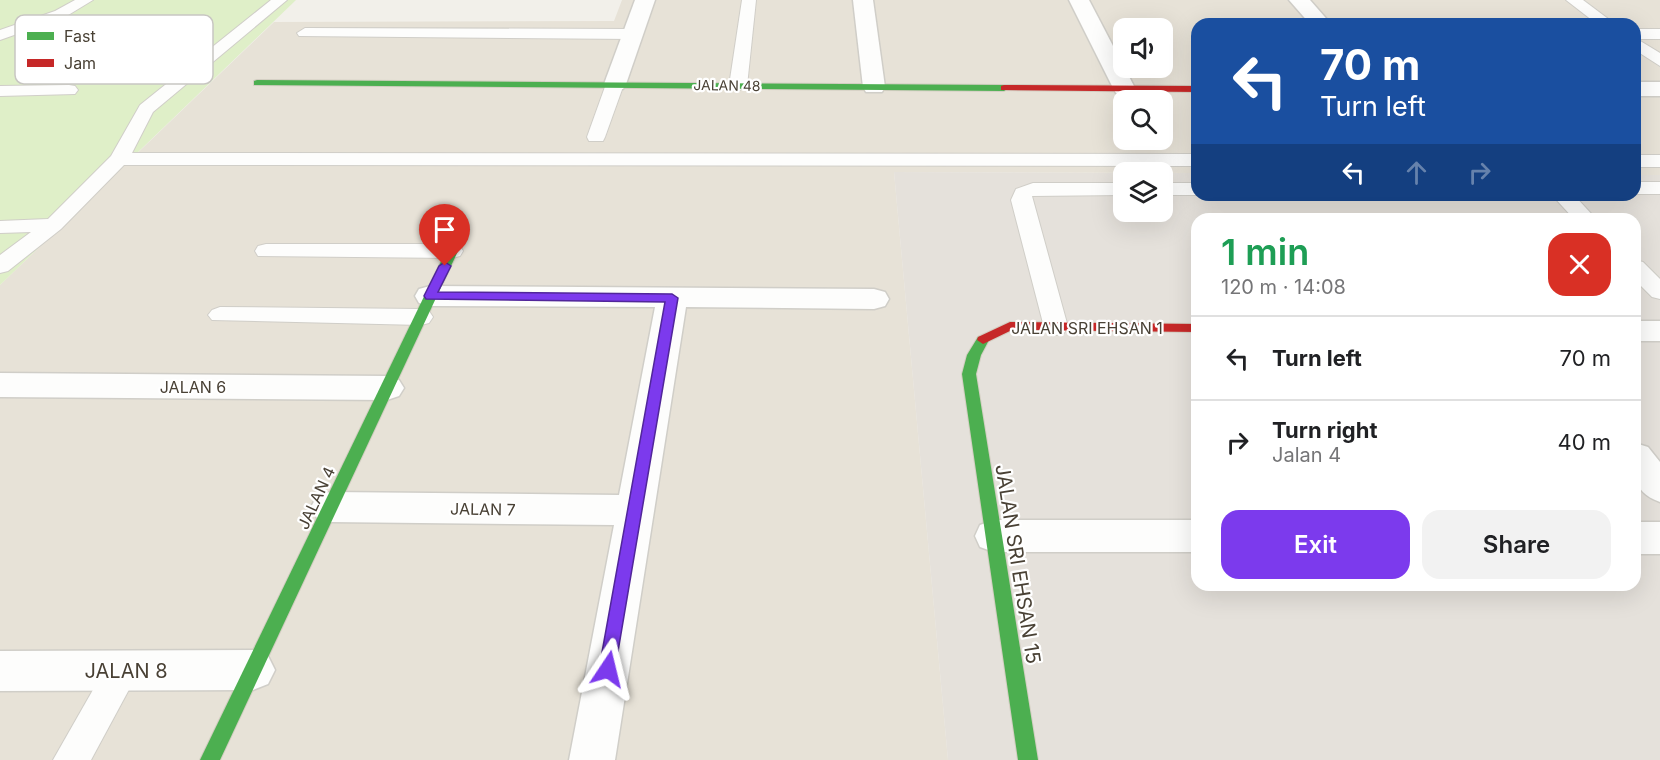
<!DOCTYPE html>
<meta charset="utf-8">
<style>
:root{--surface:#fff;--page:#f2f2f2;--text:#202124;--muted:#757577;--line:#e0e0e0;--accent:#7c3aed}
body{margin:0;font-family:Inter,sans-serif;background:var(--page);color:var(--text);height:100vh;display:flex;flex-direction:column;font-size:22px;white-space:nowrap}
*{box-sizing:border-box;margin:0}
p{font-size:20px;color:var(--muted)}
.icon{flex:none;width:33px;height:33px;fill:none;stroke:currentColor;stroke-width:2;stroke-linecap:round;stroke-linejoin:round}
.map{position:relative;flex:1;overflow:hidden}
.details{position:absolute;left:1191px;top:213px;width:450px;height:378px;display:flex;flex-direction:column;background:var(--surface);border-radius:18px;box-shadow:0 6px 24px #0002}
.details>*{flex:none}
.hud{position:absolute;left:1191px;top:18px;width:450px;height:183px;border-radius:18px;box-shadow:0 6px 24px #0002;background:#1a4fa0;color:#fff;overflow:hidden}
.tools{position:absolute;left:1113px;top:18px;display:grid;gap:12px}
.tools a{display:grid;place-items:center;width:60px;height:60px;border-radius:12px;background:var(--surface);box-shadow:0 6px 24px #0002;font-size:30px}
.pin{position:absolute;display:grid;place-items:center;width:51px;height:51px;color:#fff;margin:-62px -26px;border-radius:50% 50% 50% 0;rotate:-45deg;box-shadow:0 0 6px #0007}
.pin .icon{rotate:45deg}
.me{position:absolute;width:66px;margin:-33px;rotate:10deg;stroke-linejoin:round;filter:drop-shadow(0 0 4px #0008)}
.turn{display:flex;align-items:center;gap:21px;height:126px;padding:0 30px;font-size:27px}
.turn .icon{width:78px;height:78px;stroke-width:2.5}
.turn b{display:block;font-size:42px;line-height:51px}
.lanes{display:flex;align-items:center;height:57px;padding:0 30px;background:#0003;justify-content:center;gap:30px;direction:ltr}
.lanes .off{opacity:.35}
.round{display:grid;place-items:center;flex:none;width:63px;height:63px;border-radius:18px;background:var(--page)}
.summary{display:flex;align-items:center;justify-content:space-between;height:102px;padding:0 30px}
h1{font-size:36px;font-weight:600;line-height:45px;color:#1e9e55}
.action{display:flex;gap:12px;margin-top:auto;padding:12px 30px}
.action a{flex:1;height:69px;border-radius:18px;background:var(--accent);color:#fff;font-size:24px;font-weight:600;line-height:69px;text-align:center}
.action a+a{background:var(--page);color:var(--text)}
ul{padding:0;list-style:none}
li{display:flex;align-items:center;gap:18px;height:84px;padding:0 30px;border-top:2px solid var(--line)}
li div{flex:1}
li b{display:block;font-size:22px}
li em{font-style:normal}
.map>svg:first-child{display:block}
</style>
<div class="map">
<svg width="1660" height="760" viewBox="0 0 1660 760">
<rect width="100%" height="100%" fill="#f2f0ea"/>
<path fill="#e7e2d7" fill-rule="evenodd" d="M622,0H1660V175H1635V24H1197V173L894,172L948,760H0V285L274,22L614,21ZM1124,28H1162V68H1124ZM1124,100H1162V140H1124Z"/>
<path fill="#e5e1db" fill-rule="evenodd" d="M894,172L1123,173L1124,212H1162L1163,173H1197V195H1635V175H1660V760H948ZM1197,219H1635V585H1197Z"/>
<polygon fill="#dfefc8" points="0,0 296,0 0,285"/>
<g fill="none" stroke-linecap="round" stroke-linejoin="round">
<defs>
<g id="lane">
<polygon points="75,0 93,0 65,17 0,40 0,30 55,11"/>
<polygon points="271,0 287,0 153,112 132,153 1197,154 1197,166 124,165 61,229 8,271 0,273 0,255 31,232 0,233 0,221 48,219 111,156 140,105"/>
<polygon points="742,0 756,0 747,86 738,91 729,86"/>
<polygon points="1566,0 1583,0 1615,24 1597,24"/>
<polygon points="305,28 633,29 641,34 633,39 299,36 297,33"/>
<polygon points="1635,29 1660,29 1660,39 1637,39 1660,53 1660,66 1635,50"/>
<polygon points="615,79 624,84 605,137 603,141 589,141 587,137 606,84"/>
<polygon points="69,85 75,86 78,90 75,94 0,96 0,86"/>
<rect x="1635" y="155" width="25" height="12"/>
<rect x="1635" y="182" width="25" height="12"/>
<polygon points="1033,183 1124,183 1124,195 1032,196 1068,327 1064,333 1056,335 1048,333 1044,327 1011,200 1016,189"/>
<rect x="1162" y="183" width="35" height="12"/>
<polygon points="1552,195 1574,195 1596,219 1574,219"/>
<polygon points="266,244 452,244 460,246 463,251 460,256 452,258 258,256 255,251 258,246"/>
<polygon points="1635,260 1643,262 1660,279 1660,299 1652,297 1635,280"/>
<polygon points="220,307 421,309 429,311 433,317 429,323 421,325 212,320 208,315 212,310"/>
<polygon points="122,655 134,660 139,671 91,760 53,760 110,660"/>
</g>
<g id="street">
<polygon points="635,0 655,0 626,84 623,89 607,89 604,84"/>
<polygon points="853,0 873,0 885,87 882,92 866,92 863,87"/>
<polygon points="1069,0 1089,0 1135,88 1132,93 1116,93 1113,88"/>
<polygon points="1289,0 1310,0 1331,24 1310,24"/>
<rect x="1635" y="82" width="25" height="14"/>
<polygon points="430,286 874,289 885,292 889,299 885,306 874,309 686,307 615,760 569,760 614,525 330,522 317,518 311,507 317,496 330,492 619,495 655,307 430,306 419,303 415,296 419,289"/>
<rect x="1635" y="321" width="25" height="20"/>
<polygon points="0,373 387,376 399,380 404,388 399,396 387,400 0,397"/>
<path d="M1635,443L1648,447L1660,462V502C1629,491 1635,471 1635,443Z"/>
<polygon points="994,520 1197,520 1197,552 994,552 980,547 975,536 980,525"/>
<rect x="1635" y="522" width="25" height="32"/>
<polygon points="253,650 268,656 275,670 268,684 253,690 0,691 0,651"/>
</g>
<g id="fast">
<polygon points="257,80 1004,85 1009,88 1004,91 254,85 254,81"/>
<polygon points="452,247 458,251 220,760 200,760 446,251"/>
<polygon points="983,336 989,340 981,355 976,374 1038,760 1018,760 962,374 967,355 978,337"/>
</g>
<g id="jam">
<polygon points="1004,85 1197,86 1197,92 1001,90 1001,86"/>
<polygon points="1010,322 1197,324 1197,332 1012,330 983,344 977,340 978,337"/>
</g>
</defs>
<use href="#lane" stroke="#d0cec8" stroke-width="2"/>
<use href="#street" stroke="#d0cec8" stroke-width="3"/>
<use href="#fast" stroke="#d3cec2" stroke-width="2"/>
<use href="#jam" stroke="#d3cec2" stroke-width="2"/>
<use href="#lane" fill="#fdfdfc" fill-rule="evenodd"/>
<use href="#street" fill="#fdfdfc" fill-rule="evenodd"/>
<use href="#fast" fill="#4caf50" fill-rule="evenodd"/>
<use href="#jam" fill="#c62828" fill-rule="evenodd"/>
</g>
<polygon fill="#7c3aed" stroke="#51269a" stroke-width="1.5" points="445,262 451,266 438,292 672,294 678,298 614,675 608,678 602,675 599,669 665,302 426,299 424,296 439,266"/>
<g text-anchor="middle" dominant-baseline="central" stroke-width="4.5" stroke-linejoin="round" paint-order="stroke">
<g font-size="14" fill="#494135" stroke="#fff">
<text transform="translate(727 85) rotate(1)">JALAN 48</text>
</g>
<g font-size="16" fill="#494135" stroke="#fff">
<text x="1087" y="328">JALAN SRI EHSAN 1</text>
<text x="193" y="387">JALAN 6</text>
<text transform="translate(316 498) rotate(-65)">JALAN 4</text>
<text transform="translate(483 509) rotate(1)">JALAN 7</text>
</g>
<g font-size="20" fill="#494135" stroke="#fff">
<text transform="translate(1018 564) rotate(81)">JALAN SRI EHSAN 15</text>
<text x="126" y="671">JALAN 8</text>
</g>
</g>
<rect x="15" y="15" width="198" height="69" rx="9" fill="#fff" stroke="#c8c6c2" stroke-width="1.5"/>
<rect x="27" y="32" width="27" height="8" fill="#4caf50"/>
<rect x="27" y="59" width="27" height="8" fill="#c62828"/>
<g font-size="16" fill="#494135">
<text x="64" y="42">Fast</text>
<text x="64" y="69">Jam</text>
</g>
</svg>
<div class="tools">
<a><svg class="icon" aria-label="sound" viewBox="0 0 24 24"><path d="M4 9h4l5-4v14l-5-4H4zM17 9q2 3 0 6"/></svg></a>
<a><svg class="icon" aria-label="search" viewBox="0 0 24 24"><circle cx="10" cy="10" r="6"/><path d="M15 15l6 6"/></svg></a>
<a><svg class="icon" aria-label="layers" viewBox="0 0 24 24"><path d="M12 4l9 5-9 5-9-5zM3 14l9 5 9-5"/></svg></a>
</div>
<div class="pin" style="left:445px;top:266px;background:#d93025"><svg class="icon" aria-label="arrive" viewBox="0 0 24 24"><path d="M6 21V4h12l-3 4 3 4H6"/></svg></div>
<svg class="me" style="left:608px;top:669px" viewBox="-20 -20 40 40"><path d="M0-17L14 15 0 8-14 15z" fill="#7c3aed" stroke="#fff" stroke-width="4"/></svg>
<div class="hud">
<div class="turn"><svg class="icon" aria-label="left" viewBox="0 0 24 24"><path d="M17 20v-9H6M10 6l-5 5 5 5"/></svg><div><b>70 m</b>Turn left</div></div>
<div class="lanes"><svg class="icon" aria-label="left" viewBox="0 0 24 24"><path d="M17 20v-9H6M10 6l-5 5 5 5"/></svg><svg class="icon off" aria-label="ahead" viewBox="0 0 24 24"><path d="M12 20V5M6 11l6-6 6 6"/></svg><svg class="icon off" aria-label="right" viewBox="0 0 24 24"><path d="M7 20v-9h11M14 6l5 5-5 5"/></svg></div>
</div>
<section class="details">
<div class="summary"><div><h1>1 min</h1><p>120 m · 14:08</p></div><a class="round" style="background:#d93025;color:#fff"><svg class="icon" aria-label="close" viewBox="0 0 24 24"><path d="M6 6l12 12M18 6L6 18"/></svg></a></div>
<ul>
<li><svg class="icon" aria-label="left" viewBox="0 0 24 24"><path d="M17 20v-9H6M10 6l-5 5 5 5"/></svg><div><b>Turn left</b></div><em>70 m</em></li>
<li><svg class="icon" aria-label="right" viewBox="0 0 24 24"><path d="M7 20v-9h11M14 6l5 5-5 5"/></svg><div><b>Turn right</b><p>Jalan 4</p></div><em>40 m</em></li>
</ul>
<div class="action"><a>Exit</a><a>Share</a></div>
</section>
</div>
